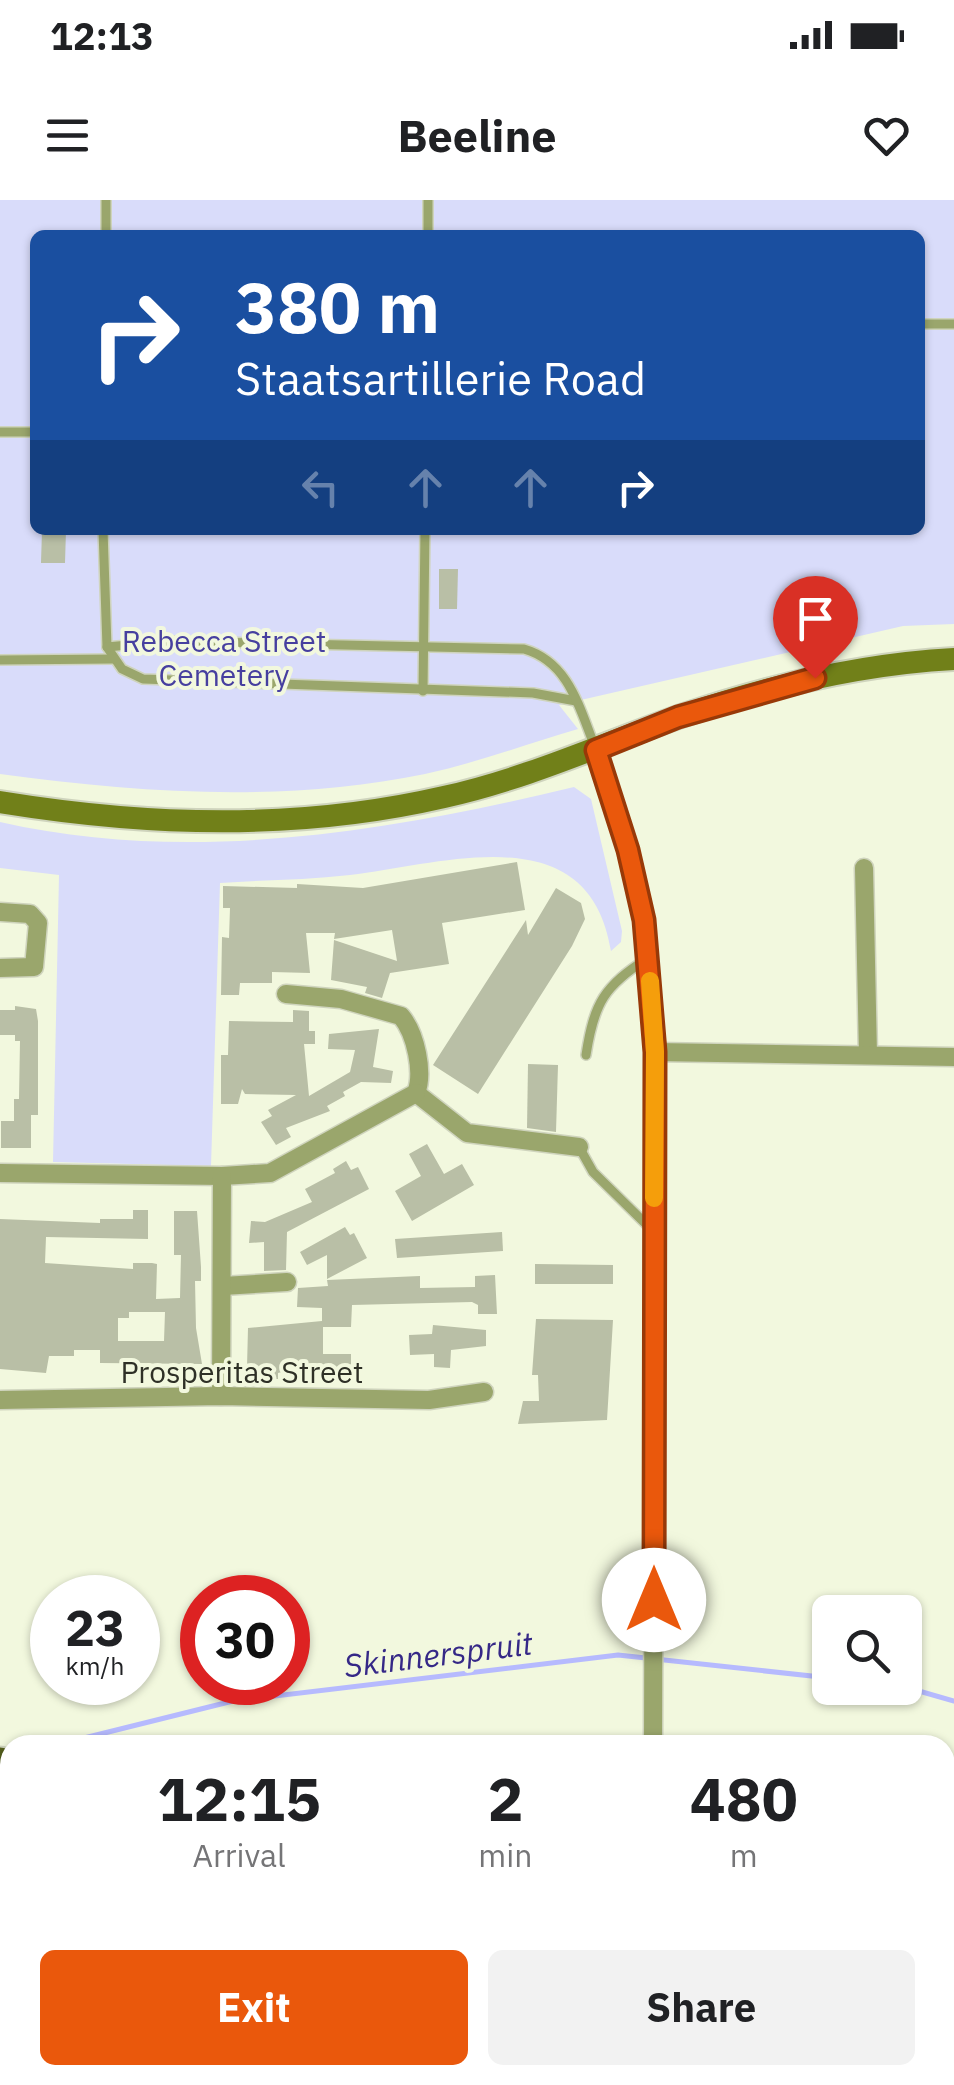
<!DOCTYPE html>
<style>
:root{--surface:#fff;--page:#f2f2f2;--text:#202124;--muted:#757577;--accent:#ea580c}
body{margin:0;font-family:"IBM Plex Sans",sans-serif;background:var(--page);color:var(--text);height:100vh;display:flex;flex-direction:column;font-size:38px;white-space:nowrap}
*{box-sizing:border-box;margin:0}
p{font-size:32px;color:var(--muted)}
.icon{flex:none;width:55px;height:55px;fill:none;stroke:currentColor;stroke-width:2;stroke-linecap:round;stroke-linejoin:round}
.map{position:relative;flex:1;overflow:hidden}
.sheet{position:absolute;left:0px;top:1535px;width:955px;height:350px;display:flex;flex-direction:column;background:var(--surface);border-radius:30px 30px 0 0;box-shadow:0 2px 8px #0004}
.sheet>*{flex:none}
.banner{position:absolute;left:30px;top:30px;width:895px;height:305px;border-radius:15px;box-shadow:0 2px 8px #0004;background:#1a4fa0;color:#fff;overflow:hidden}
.controls{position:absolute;left:812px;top:1395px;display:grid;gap:20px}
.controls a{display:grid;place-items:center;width:110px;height:110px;border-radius:15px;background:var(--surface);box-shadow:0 2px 8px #0004;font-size:50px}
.speed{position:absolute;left:30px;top:1375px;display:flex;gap:20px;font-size:50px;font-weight:700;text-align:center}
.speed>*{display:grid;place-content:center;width:130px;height:130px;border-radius:50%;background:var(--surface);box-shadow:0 2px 8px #0004;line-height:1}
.speed small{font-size:25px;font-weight:400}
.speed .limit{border:15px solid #d22;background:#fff;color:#111}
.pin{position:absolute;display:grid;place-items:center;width:85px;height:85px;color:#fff;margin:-102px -42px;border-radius:50% 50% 50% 0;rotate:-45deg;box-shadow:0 0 10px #0007}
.pin .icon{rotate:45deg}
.me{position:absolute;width:110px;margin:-55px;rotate:0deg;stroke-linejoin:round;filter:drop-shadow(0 0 8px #0008)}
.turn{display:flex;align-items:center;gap:35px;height:210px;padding:0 40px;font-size:45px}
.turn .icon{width:130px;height:130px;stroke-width:2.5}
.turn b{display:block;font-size:70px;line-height:85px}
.lanes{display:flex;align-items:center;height:95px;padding:0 40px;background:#0003;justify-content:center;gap:50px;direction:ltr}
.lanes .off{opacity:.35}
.eta{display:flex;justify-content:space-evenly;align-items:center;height:170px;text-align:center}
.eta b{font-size:60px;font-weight:700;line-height:70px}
.primary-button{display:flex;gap:20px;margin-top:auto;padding:20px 40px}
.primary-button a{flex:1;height:115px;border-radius:15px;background:var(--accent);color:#fff;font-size:40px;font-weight:700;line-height:115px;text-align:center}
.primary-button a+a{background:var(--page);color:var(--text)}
.status{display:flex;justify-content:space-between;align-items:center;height:70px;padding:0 50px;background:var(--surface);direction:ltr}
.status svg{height:28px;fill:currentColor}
header{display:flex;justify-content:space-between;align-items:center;height:130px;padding:0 40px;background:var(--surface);font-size:45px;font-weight:700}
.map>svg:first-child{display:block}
</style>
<div class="status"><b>12:13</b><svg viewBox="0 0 49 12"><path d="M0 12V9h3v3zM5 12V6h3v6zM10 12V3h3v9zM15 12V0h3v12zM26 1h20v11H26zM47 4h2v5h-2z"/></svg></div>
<header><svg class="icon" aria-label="menu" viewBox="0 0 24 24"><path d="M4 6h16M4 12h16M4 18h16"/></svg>Beeline<svg class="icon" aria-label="heart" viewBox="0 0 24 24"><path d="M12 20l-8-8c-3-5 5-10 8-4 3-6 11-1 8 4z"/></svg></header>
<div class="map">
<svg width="954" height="1885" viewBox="0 0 954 1885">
<rect width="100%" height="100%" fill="#f2f8de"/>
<rect fill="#e7efcd" x="945" y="1665" width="9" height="182"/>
<g fill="#d9dcfa" fill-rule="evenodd">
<path d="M0,0H954V424L903,426L559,505L578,529C527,544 476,563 425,574C285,603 140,593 0,574ZM35,35H920V330H35Z"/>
<path d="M574,587L591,599L622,731L621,742L611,751C589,614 445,664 350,675C307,680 263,680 220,683L211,966L53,962L59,675L0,668V622C189,665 389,632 574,587Z"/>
</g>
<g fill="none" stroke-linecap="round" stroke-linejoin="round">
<g stroke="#b6bafe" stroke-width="5">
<polyline points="905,1487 954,1501"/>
<polyline points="56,1545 233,1501 618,1455 830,1478"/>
</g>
</g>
<g fill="#b9bfa6" fill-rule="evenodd">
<polygon points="42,330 66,330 65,363 41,363"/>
<polygon points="439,369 458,369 457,409 439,409"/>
<polygon points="517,662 525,710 442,723 449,764 390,773 382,798 365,793 367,787 331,780 334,740 397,761 392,730 334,739 335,733 306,733 310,773 272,772 272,783 240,783 239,795 221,795 222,737 229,738 230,708 223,708 223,686 297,688 297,684 363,688"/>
<polygon points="556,688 581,703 585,719 572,746 478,894 433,865 526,720 528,735"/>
<polygon points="15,806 36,809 38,821 38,915 31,915 31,948 1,948 1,921 14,921 14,899 19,899 20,841 15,841 15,835 0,835 0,810 15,810"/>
<polygon points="293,810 309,811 309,831 315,831 315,844 304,844 309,896 350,872 355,850 328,849 329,834 379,829 373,867 393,871 391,883 361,882 343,892 345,896 327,906 330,911 286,928 291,937 276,945 261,922 272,916 268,910 296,895 245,894 242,889 238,904 221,904 221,855 228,855 229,821 293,822"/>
<polygon points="528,864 558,865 556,932 527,928"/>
<polygon points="427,944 444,974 462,964 474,985 412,1021 395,991 421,976 409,954"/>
<polygon points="346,961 351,970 358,967 369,989 287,1032 286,1070 264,1071 264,1042 249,1043 251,1021 265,1022 312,1002 305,989 335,973 333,969"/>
<path d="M133,1010H148V1039L46,1037L45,1063L133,1069V1063H152L157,1064L156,1099L180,1098L181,1055H174V1011H197L201,1067V1081H195L196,1128L202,1164L100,1163V1150H74V1156H49L46,1173L0,1169V1019L100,1023V1019H133ZM129,1112H165L164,1141H118V1118H129Z"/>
<polygon points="345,1027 350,1035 354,1033 367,1058 327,1079 327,1055 307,1065 300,1052"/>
<polygon points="502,1032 503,1051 397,1058 395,1039"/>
<polygon points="535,1064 613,1065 613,1084 535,1084"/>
<polygon points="495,1075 497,1114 478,1114 478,1105 472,1102 352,1105 351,1127 323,1127 323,1154 351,1154 351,1171 286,1171 278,1173 278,1179 261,1179 261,1167 247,1167 248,1128 322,1121 322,1108 297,1107 298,1088 328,1086 327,1080 420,1076 420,1088 475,1087 475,1076"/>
<polygon points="536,1119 613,1120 607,1220 518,1224 523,1201 539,1201 538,1175 532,1175"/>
<polygon points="433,1125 486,1130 486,1146 451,1150 450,1168 434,1167 434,1154 410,1155 409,1135 432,1134"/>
</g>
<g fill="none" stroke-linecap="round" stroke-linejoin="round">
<defs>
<g id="lane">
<polyline points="106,35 106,0"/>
<polyline points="428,35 428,0"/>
<polyline points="920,124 954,124"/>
<polyline points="0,232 35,232"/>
<polyline points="103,330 107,447 122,469 143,479 533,493 576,501"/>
<path d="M107,447L170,441L524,449C569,462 579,507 595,547"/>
<polyline points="0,460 114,459"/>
<polyline points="423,491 425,330"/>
<path d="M586,855C594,803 604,786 648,758"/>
<polyline points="579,947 593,972 652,1030"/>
<polyline points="288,1885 288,1875"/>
</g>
<g id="street">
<polyline points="596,550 621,627 643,719 655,852 653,1545"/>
<polyline points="864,668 868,855"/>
<polyline points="0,712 30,714 38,723 34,767 0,768"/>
<path d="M286,794L341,799L401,816C416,834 424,873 416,893"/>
<polyline points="655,852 954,857"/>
<polyline points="416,893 467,933 579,947"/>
<polyline points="0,973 222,976 270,973 416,893"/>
<polyline points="223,1086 287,1082"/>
<polyline points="221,1196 222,976"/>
<polyline points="0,1200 221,1196 429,1200 484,1192"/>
<polyline points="0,1642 10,1642"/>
<polyline points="78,1885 78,1875"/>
<polyline points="649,1885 649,1875"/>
</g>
<path id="secondary" d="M0,602C148,626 297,631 444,597C526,579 602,544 681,516C769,486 860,464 954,459"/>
<g id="primary">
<polyline points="0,1560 10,1563"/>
<polyline points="945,1655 954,1655"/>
</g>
</defs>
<use href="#lane" stroke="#cfd4bd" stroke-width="12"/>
<use href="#street" stroke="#cfd4bd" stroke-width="21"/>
<use href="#secondary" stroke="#cfd4bd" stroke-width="26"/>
<use href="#primary" stroke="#cfd4bd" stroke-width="29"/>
<use href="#lane" stroke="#9aa66c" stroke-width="9"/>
<use href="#street" stroke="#9aa66c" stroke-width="18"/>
<use href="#secondary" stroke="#718019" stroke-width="22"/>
<use href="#primary" stroke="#56611d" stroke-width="25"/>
</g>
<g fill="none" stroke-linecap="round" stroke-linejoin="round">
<defs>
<polyline id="route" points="654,1400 655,852 644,720 628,650 596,550 678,517 815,478"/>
</defs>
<use href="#route" stroke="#983908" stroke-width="25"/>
<use href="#route" stroke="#ea580c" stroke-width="18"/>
<polyline stroke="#f59e0b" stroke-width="18" points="650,781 655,852 654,998"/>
</g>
<g text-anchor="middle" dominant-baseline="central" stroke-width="8" stroke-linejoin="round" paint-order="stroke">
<g font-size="30" fill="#463f9f" stroke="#f2f8de">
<text x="224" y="440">Rebecca Street<tspan x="224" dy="34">Cemetery</tspan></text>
</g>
<g font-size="30" fill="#2e3026" stroke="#f2f8de">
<text x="242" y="1171">Prosperitas Street</text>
</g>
<g font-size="32" font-style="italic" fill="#352887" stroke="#f2f8de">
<text transform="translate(438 1454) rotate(-7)">Skinnerspruit</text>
</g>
</g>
</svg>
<div class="controls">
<a><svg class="icon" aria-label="search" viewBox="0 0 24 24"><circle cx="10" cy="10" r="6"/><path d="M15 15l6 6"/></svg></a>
</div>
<div class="speed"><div>23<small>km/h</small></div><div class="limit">30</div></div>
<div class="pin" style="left:815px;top:478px;background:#d93025"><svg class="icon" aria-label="arrive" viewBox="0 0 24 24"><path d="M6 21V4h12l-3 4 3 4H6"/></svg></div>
<svg class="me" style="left:654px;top:1400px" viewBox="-20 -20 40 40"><circle r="19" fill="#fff"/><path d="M0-13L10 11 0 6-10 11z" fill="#ea580c"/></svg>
<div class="banner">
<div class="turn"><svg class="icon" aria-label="right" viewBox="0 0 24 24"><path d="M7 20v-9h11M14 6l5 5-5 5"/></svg><div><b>380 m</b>Staatsartillerie Road</div></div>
<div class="lanes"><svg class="icon off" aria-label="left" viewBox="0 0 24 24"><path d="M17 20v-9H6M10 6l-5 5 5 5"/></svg><svg class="icon off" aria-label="ahead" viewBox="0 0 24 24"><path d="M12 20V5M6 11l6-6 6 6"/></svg><svg class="icon off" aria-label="ahead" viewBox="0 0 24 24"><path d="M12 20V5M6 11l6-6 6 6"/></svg><svg class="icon" aria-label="right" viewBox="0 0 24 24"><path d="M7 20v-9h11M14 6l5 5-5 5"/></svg></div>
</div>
<section class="sheet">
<div class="eta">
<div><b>12:15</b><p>Arrival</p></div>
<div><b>2</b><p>min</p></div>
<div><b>480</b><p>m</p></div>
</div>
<div class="primary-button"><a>Exit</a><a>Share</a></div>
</section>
</div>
